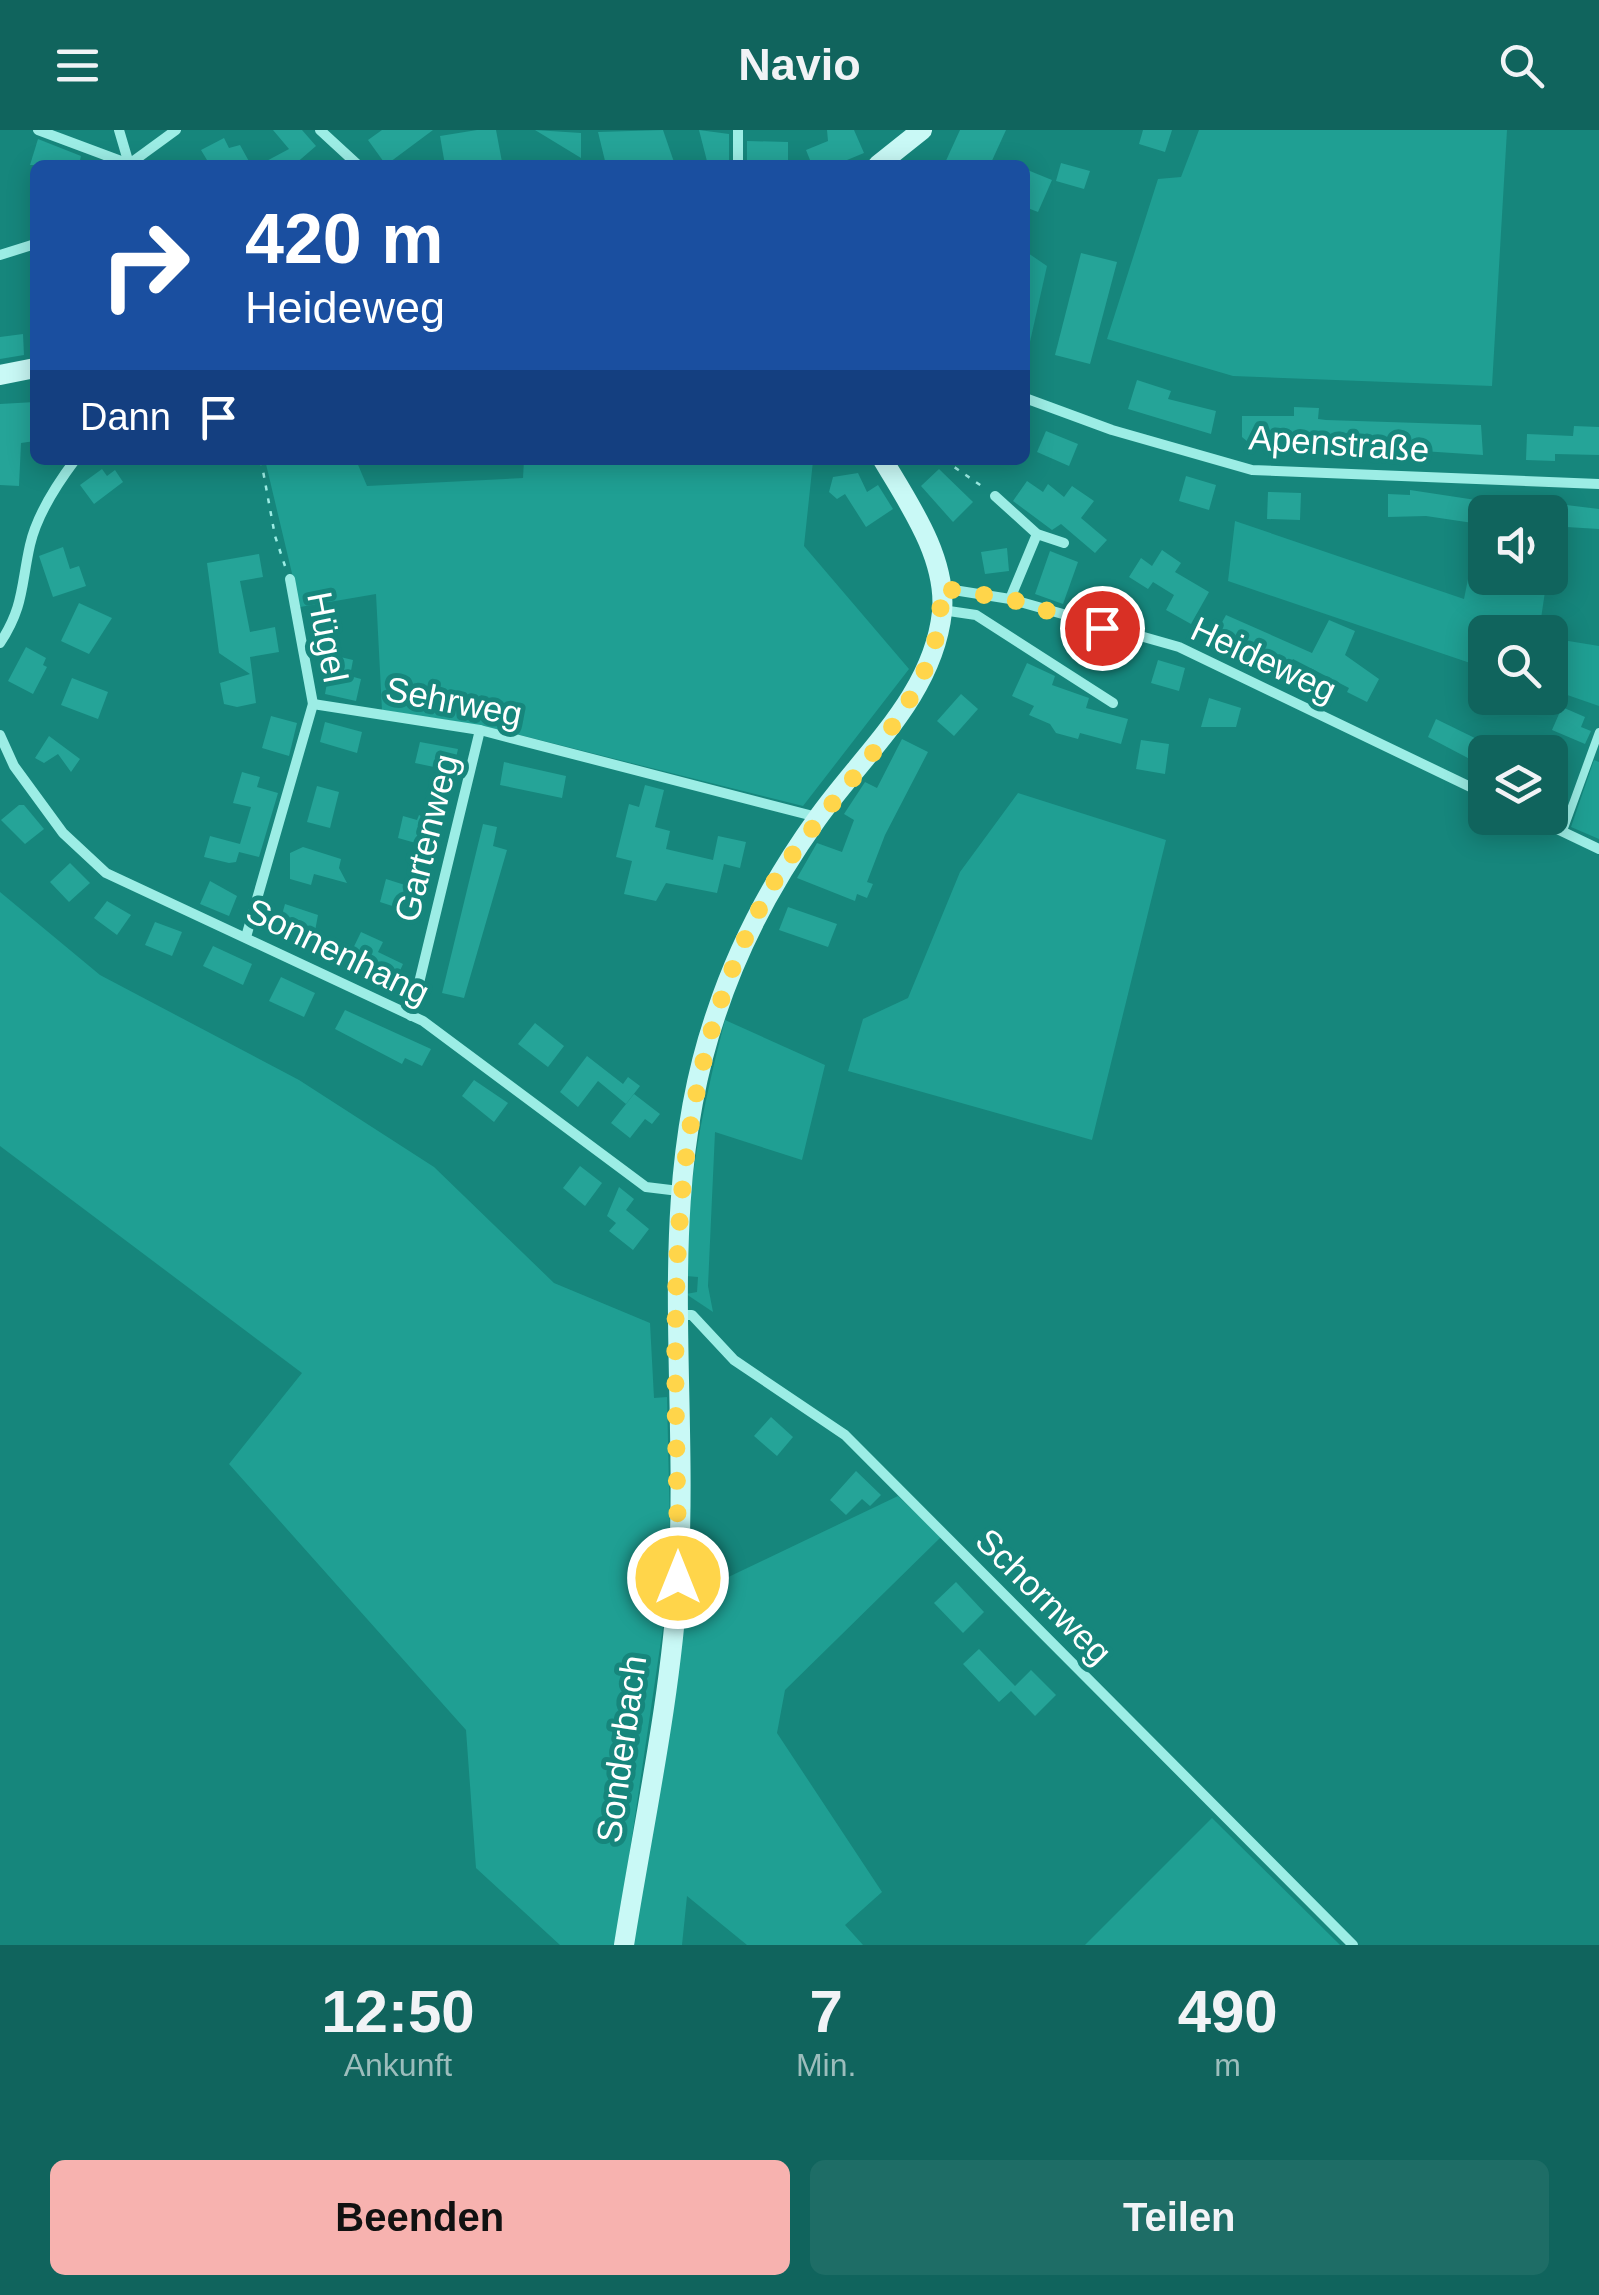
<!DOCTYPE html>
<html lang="de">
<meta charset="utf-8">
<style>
:root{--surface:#10645d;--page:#1e6d66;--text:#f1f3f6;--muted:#9cbdbc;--accent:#f7b2af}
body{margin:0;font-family:Helvetica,sans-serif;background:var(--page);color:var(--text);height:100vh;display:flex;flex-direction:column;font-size:38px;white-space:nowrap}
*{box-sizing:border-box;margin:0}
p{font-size:32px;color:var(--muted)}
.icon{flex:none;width:55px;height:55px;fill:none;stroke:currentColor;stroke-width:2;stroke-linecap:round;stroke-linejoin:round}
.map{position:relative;height:1815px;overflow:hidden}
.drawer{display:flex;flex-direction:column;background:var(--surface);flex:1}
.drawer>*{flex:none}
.hud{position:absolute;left:30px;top:30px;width:1000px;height:305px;border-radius:15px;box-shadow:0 5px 25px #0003;background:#1a4fa0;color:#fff;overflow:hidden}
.controls{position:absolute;left:1468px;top:365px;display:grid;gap:20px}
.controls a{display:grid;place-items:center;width:100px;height:100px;border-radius:15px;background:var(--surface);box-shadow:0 5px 25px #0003;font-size:50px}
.pin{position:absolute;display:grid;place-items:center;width:85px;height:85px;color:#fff;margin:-42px;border:5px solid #fff;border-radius:50%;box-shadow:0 2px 10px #0007}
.me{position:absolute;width:110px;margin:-55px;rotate:0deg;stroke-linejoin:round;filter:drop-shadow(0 0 8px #0008)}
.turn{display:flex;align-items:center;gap:35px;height:210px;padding:0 50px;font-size:45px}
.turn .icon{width:130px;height:130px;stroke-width:2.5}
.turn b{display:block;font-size:70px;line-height:85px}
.then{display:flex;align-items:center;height:95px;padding:0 50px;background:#0003;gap:20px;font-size:38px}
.eta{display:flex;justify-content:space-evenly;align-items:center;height:170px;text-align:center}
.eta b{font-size:60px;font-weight:700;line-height:70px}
.action{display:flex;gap:20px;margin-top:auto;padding:20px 50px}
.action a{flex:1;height:115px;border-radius:15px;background:var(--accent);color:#111;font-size:40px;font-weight:700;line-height:115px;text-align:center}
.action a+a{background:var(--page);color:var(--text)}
header{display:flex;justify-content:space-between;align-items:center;height:130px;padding:0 50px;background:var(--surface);font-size:45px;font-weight:700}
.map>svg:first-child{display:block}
</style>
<header><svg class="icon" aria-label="menu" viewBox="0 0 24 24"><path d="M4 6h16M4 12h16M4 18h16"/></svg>Navio<svg class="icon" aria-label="search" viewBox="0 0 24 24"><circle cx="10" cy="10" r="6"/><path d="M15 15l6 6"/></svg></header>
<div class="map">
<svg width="1599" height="1815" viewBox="0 0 1599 1815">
<rect width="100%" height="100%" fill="#16867c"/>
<g fill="#1f9f93">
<polygon points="1199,0 1507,0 1492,256 1233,246 1107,209 1158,49 1181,47"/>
<polygon points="1025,121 1047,136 1025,234"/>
<polygon points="274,330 356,330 367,356 523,348 524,330 813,331 804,416 909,539 803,676 484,596 382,580 376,464 300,477 266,334"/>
<polygon points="1235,391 1464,469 1474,419 1485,421 1485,448 1547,448 1539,502 1485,502 1485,538 1228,451"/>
<polygon points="1550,508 1599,516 1599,576 1550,559"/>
<polygon points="1594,630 1599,632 1599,709 1571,697"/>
<polygon points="1018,663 1166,710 1092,1010 848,941 863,889 908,868 960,742"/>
<polygon points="0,762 100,845 299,950 434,1037 554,1153 650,1193 654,1268 667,1267 671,1443 616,1815 560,1815 476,1738 466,1600 229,1334 302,1243 0,1016"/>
<path d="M725,890L825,935L802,1030L715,1002L708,1156L713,1182L686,1164L697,1162L698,1147L686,1146C688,1049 701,984 725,890Z"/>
<polygon points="898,1366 941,1407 785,1560 777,1603 882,1762 845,1795 863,1815 747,1815 687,1766 682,1815 633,1815 690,1452 697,1462"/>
<polygon points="1212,1688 1340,1815 1085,1815"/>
</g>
<g fill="#25a498">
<polygon points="273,0 302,0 316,16 294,35 259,35 289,19"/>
<polygon points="382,0 433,0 386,35 368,10"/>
<polygon points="477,0 496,0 502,32 445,35 440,6"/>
<polygon points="535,0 581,3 581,28"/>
<polygon points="663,0 675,35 606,35 598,2"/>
<polygon points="699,0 729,4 729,35 708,35"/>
<polygon points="827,0 854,0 864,23 835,35 812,35 806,20 828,11"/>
<polygon points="960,0 1006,0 990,35 944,35"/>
<polygon points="1143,0 1172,0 1165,22 1139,14"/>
<polygon points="224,8 229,18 240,15 251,35 210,35 201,20"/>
<polygon points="38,9 81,26 79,35 30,35"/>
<polygon points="747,11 788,12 788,35 747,35"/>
<polygon points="1061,33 1090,41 1084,59 1056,51"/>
<polygon points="1025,39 1052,50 1038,82 1025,77"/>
<polygon points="1081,123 1117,132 1090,234 1055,225"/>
<polygon points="23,204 24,225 0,229 0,207"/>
<polygon points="1137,250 1171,261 1168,269 1216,281 1211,304 1128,279"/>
<polygon points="35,272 35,311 21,313 19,356 0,355 0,274"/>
<polygon points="1294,277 1319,278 1318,289 1326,290 1481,295 1483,325 1346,316 1347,306 1318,304 1317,313 1273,313 1248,312 1242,307 1242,286 1294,286"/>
<polygon points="1574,296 1599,297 1599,325 1555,324 1555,331 1526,330 1527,304 1573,306"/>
<polygon points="1046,301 1078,314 1069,336 1037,322"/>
<polygon points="102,339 107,346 115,340 123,352 94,374 80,355"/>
<polygon points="939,339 973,372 953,392 921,356"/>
<polygon points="858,343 867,362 878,355 893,379 866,397 845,364 837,369 829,362 833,347"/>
<polygon points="1186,346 1216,355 1209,380 1179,371"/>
<polygon points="1027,351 1043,362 1048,354 1064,367 1072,356 1094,371 1081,388 1107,410 1095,423 1061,394 1052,400 1013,371"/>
<polygon points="1410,360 1476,370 1473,393 1426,386 1388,387 1388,364 1410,365"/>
<polygon points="1268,362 1301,363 1300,390 1267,389"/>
<polygon points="1550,373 1599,379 1599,399 1550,396"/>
<polygon points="63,417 70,439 79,436 86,456 53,467 39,426"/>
<polygon points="1007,418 1009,441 985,444 981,422"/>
<polygon points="1162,420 1181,433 1175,442 1209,462 1191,494 1166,480 1174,465 1153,452 1148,459 1129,447 1141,428 1152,436"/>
<polygon points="1050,421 1078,432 1063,474 1035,464"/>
<polygon points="259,424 263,447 240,451 250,502 275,497 279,522 250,527 256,573 237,577 224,574 220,553 250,544 219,523 207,433"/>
<polygon points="79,473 112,488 89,524 61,511"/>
<polygon points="1226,485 1312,523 1329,490 1355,501 1345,525 1379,549 1367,572 1347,562 1349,558 1293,529 1288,537 1215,505"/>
<polygon points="1077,498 1104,507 1097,529 1070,520"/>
<polygon points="26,517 46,528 43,535 47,537 33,564 8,551"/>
<polygon points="332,525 353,530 350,546 361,549 356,571 325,564"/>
<polygon points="1158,530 1185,538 1179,561 1151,553"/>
<polygon points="1027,533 1055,546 1052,555 1089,568 1086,578 1128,589 1121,614 1080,603 1078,609 1056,603 1050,594 1029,585 1034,576 1012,566"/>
<polygon points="72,548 108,562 98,589 61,575"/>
<polygon points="961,564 978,579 954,606 937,591"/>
<polygon points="1209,568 1241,578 1236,597 1201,597"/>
<polygon points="1562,577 1585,587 1581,597 1591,601 1585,614 1552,600"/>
<polygon points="271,586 297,593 289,626 262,618"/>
<polygon points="1436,589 1485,613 1485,637 1428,607"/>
<polygon points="325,592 362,602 357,623 320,612"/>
<polygon points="49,606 80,629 71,642 58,624 44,633 35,628"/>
<polygon points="902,609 928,622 885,705 867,752 873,754 867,768 857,764 855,771 797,748 817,713 842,722 854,690 844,684 865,652 877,658"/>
<polygon points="1141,610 1169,614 1165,644 1136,639"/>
<polygon points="420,612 458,619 453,641 415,633"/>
<polygon points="504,632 566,646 562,668 500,655"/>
<polygon points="242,642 260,647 257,657 278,663 259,727 239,722 236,732 229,733 204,727 210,706 240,714 251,677 233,673"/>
<polygon points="645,655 664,660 655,697 670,701 666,719 713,730 718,706 746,712 740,738 724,734 717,763 666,753 656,771 624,764 632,731 616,727 629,674 639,677"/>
<polygon points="317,656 339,662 330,698 307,692"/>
<polygon points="19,675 24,675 44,699 25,714 1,690"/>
<polygon points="419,685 443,696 437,719 398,708 403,686 417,690"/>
<polygon points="483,694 497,697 493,716 507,720 464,868 442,863"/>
<polygon points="303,717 341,729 339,738 347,753 314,744 311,755 290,749 290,723"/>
<polygon points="70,733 90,753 69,772 50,752"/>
<polygon points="386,749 424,761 417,784 380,772"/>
<polygon points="210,751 237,766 229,786 200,774"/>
<polygon points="107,771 131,785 117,805 94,788"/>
<polygon points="285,774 318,785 312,817 291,811 293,803 278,799"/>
<polygon points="788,777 837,794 828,817 779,800"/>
<polygon points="155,792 182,802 172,826 145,815"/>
<polygon points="361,802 383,812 378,822 403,834 393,856 346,833"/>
<polygon points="213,816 252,834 243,855 203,836"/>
<polygon points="281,847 315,863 304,887 269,871"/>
<polygon points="345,880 431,919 422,936 405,928 402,934 335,899"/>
<polygon points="535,893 564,916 548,937 518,914"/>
<polygon points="587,926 623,954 628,947 640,956 626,974 598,951 578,977 560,962"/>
<polygon points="474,950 508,973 494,992 462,966"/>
<polygon points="634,964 660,984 652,994 645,989 630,1008 611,993"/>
<polygon points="580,1036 602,1053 585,1076 563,1058"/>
<polygon points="619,1057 634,1069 626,1080 649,1099 633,1120 609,1101 616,1093 607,1086"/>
<polygon points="771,1287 793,1307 777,1326 754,1306"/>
<polygon points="856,1341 881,1365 870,1376 862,1369 846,1385 830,1370"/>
<polygon points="956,1452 984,1482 963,1503 934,1473"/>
<polygon points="979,1519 1015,1556 1031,1540 1056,1565 1035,1586 1011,1561 999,1572 963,1534"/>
</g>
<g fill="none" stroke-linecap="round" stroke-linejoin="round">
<g stroke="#9cede5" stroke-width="2.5" stroke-dasharray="5 8" stroke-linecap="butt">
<polyline points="261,330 275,406 285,436"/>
<polyline points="944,330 986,359"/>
</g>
<polyline stroke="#9cede5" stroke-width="8" points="1563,701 1599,602"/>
<g stroke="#9cede5" stroke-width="10">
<polyline points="38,0 129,34"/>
<polyline points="119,0 129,34"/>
<polyline points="320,0 358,35"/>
<polyline points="738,0 738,35"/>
<polyline points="128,35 176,0"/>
<polyline points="0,125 35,114"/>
<polyline points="1025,268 1112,300 1252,340 1599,354"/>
<polyline points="995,366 1037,404 1064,413"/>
<polyline points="290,449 313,574"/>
<polyline points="941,458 1010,469 1179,517 1485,664"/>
<polyline points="1010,469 1037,404"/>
<polyline points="942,480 976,485 1113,573"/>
<path d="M0,513C24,477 21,455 30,415C37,384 57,354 75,330"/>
<polyline points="0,605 14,636 63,703 106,743 423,891 646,1057 679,1061"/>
<polyline points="1534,688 1599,719"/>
<polyline points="246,807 313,574 480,600 817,687"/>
<polyline points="411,886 480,600"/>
<polyline points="679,1185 692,1185 734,1230 845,1305 1353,1815"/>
</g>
<g stroke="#c9f9f6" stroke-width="20">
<polyline points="878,35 922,0"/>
<polyline points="0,245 35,238"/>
<path d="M624,1815C643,1695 671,1569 678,1448C690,1259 653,1067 716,884C739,814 774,749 817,689C863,624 933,566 942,482C947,428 909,374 883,330"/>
</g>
</g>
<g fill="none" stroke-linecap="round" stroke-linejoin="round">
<path stroke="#ffd54a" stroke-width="18" stroke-dasharray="0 32.4" d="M678,1448C678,1214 651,974 769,761C820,669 951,569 940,458L1010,469L1102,498"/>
</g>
<g text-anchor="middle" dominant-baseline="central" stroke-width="10" stroke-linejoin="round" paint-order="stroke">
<g font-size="35" fill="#fff" stroke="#16867c">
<text transform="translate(1339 313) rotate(4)">Apenstraße</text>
<text transform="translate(328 507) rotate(79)">Hügel</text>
<text transform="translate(1264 529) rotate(25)">Heideweg</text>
<text transform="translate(454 571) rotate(11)">Sehrweg</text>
<text transform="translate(426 708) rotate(-76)">Gartenweg</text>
<text transform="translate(338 821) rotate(26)">Sonnenhang</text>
<text transform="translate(1044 1466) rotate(45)">Schornweg</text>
<text transform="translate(621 1619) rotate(-82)">Sonderbach</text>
</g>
</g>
</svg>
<div class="controls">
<a><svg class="icon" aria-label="sound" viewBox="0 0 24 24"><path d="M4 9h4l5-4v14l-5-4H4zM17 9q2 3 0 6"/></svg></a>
<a><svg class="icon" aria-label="search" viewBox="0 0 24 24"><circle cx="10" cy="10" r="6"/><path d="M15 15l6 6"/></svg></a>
<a><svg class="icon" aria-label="layers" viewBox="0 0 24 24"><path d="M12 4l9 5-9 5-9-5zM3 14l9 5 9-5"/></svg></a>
</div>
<div class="pin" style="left:1102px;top:498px;background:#d93025"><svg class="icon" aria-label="arrive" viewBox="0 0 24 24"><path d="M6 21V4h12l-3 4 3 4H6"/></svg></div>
<svg class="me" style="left:678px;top:1448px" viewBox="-20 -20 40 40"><circle r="17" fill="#ffd54a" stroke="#fff" stroke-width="3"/><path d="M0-11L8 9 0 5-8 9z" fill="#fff"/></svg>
<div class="hud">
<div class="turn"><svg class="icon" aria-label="right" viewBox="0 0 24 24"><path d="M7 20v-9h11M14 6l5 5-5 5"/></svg><div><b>420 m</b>Heideweg</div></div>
<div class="then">Dann<svg class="icon" aria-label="arrive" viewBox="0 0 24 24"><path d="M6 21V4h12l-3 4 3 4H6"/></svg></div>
</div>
</div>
<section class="drawer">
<div class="eta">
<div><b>12:50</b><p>Ankunft</p></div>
<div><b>7</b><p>Min.</p></div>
<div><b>490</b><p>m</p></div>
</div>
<div class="action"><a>Beenden</a><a>Teilen</a></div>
</section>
